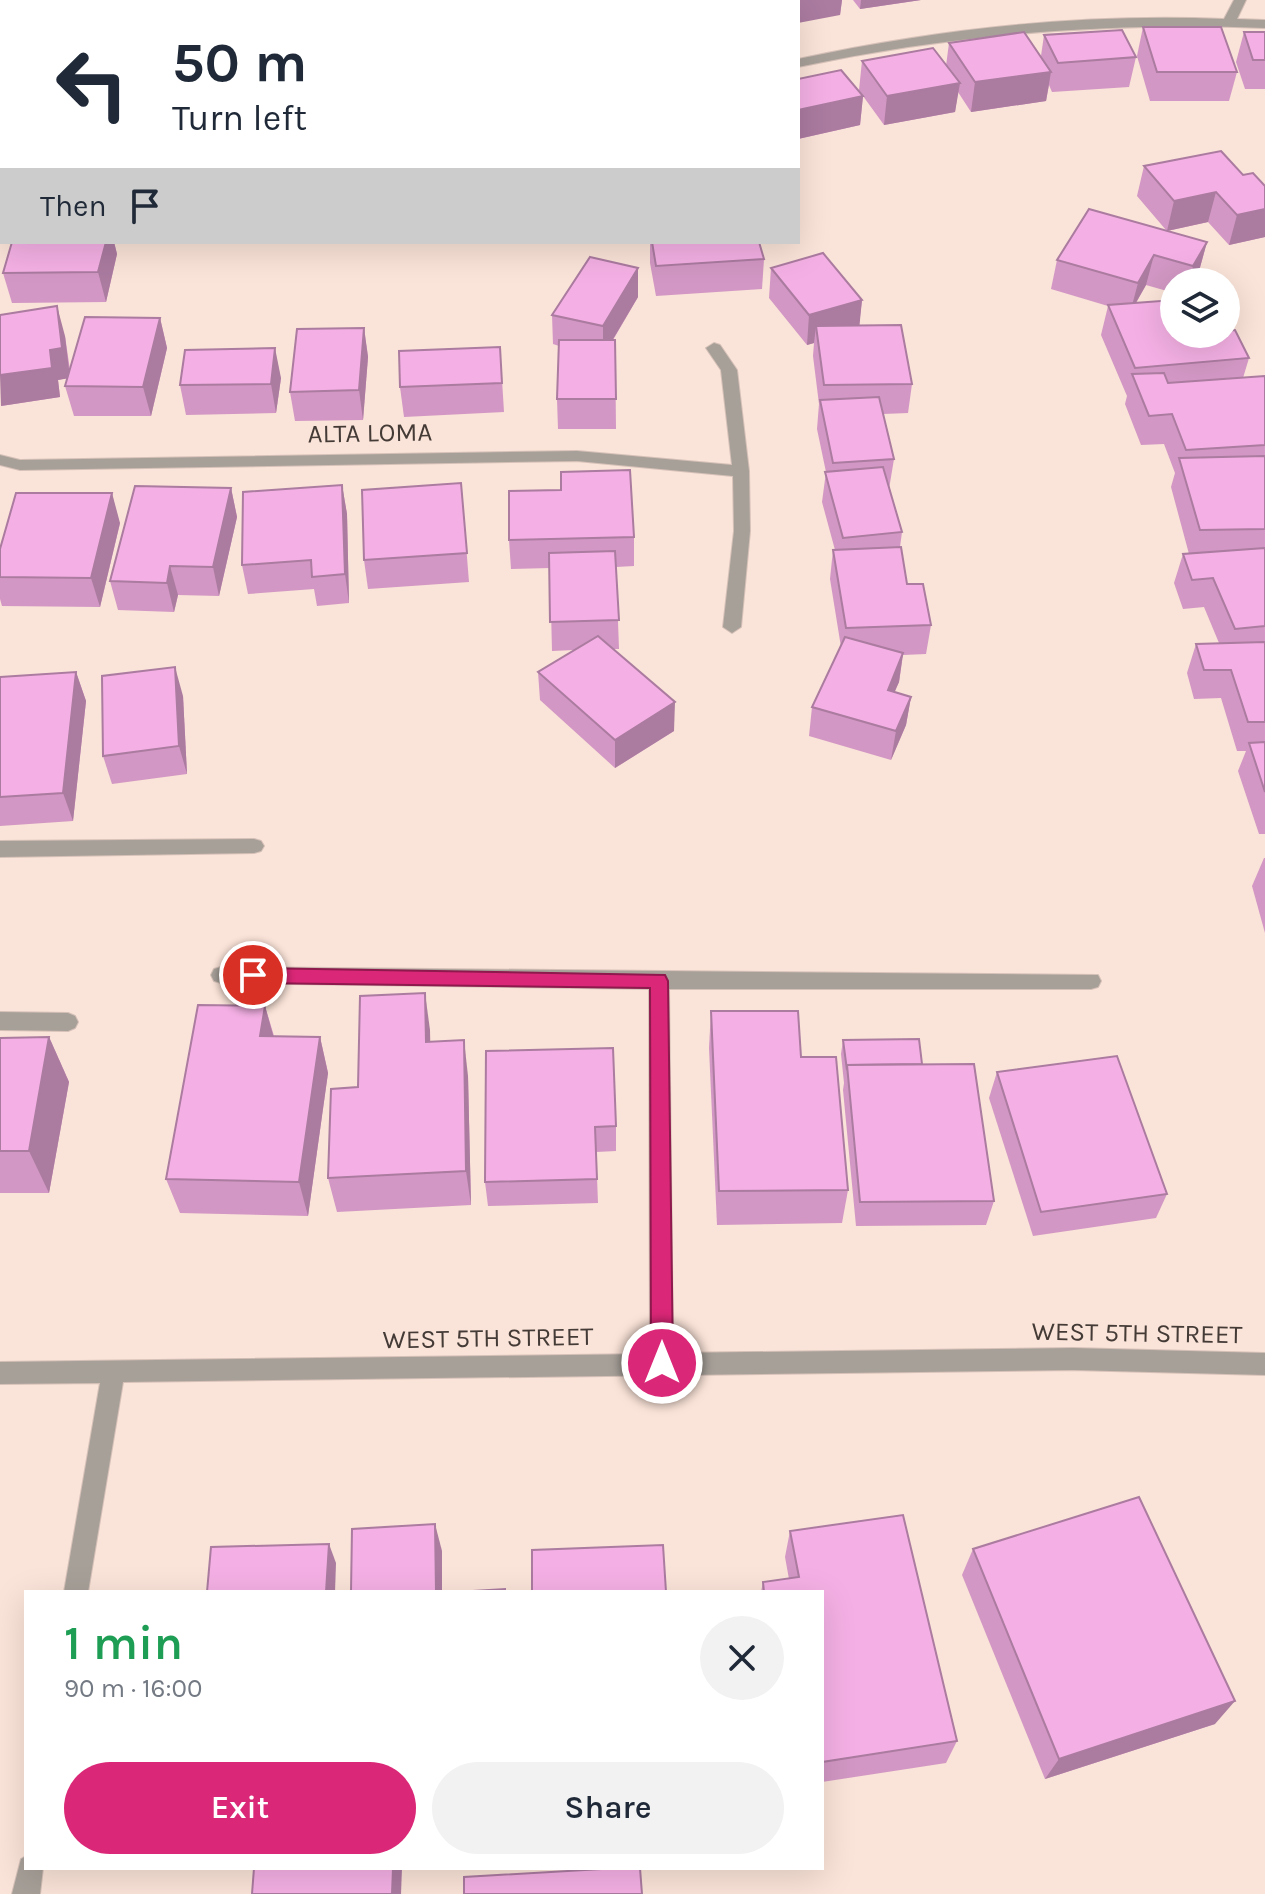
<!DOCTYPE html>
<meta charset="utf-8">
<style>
:root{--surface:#fff;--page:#f2f2f3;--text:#1f2937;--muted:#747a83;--accent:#db2777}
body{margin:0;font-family:Karla,sans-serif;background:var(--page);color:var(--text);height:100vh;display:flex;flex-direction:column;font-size:30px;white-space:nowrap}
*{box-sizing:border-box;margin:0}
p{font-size:26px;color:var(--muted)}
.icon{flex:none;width:44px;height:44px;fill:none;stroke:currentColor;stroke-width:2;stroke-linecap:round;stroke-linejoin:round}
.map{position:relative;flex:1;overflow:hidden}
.sheet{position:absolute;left:24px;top:1590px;width:800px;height:280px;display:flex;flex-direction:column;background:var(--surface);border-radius:0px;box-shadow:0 8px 32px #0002}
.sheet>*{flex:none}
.guide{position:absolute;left:0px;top:0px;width:800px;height:244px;box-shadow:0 8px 32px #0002;background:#fff;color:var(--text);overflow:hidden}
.controls{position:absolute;left:1160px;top:268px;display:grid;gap:16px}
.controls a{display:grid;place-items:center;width:80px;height:80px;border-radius:50%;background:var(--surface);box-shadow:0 8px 32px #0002;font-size:40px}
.pin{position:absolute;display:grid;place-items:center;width:68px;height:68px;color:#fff;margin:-34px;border:4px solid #fff;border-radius:50%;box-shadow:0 2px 8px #0007}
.me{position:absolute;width:88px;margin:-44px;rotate:0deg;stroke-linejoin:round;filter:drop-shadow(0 0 6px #0008)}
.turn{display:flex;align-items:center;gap:28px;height:168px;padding:0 40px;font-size:36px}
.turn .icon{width:104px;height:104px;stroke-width:2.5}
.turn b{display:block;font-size:56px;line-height:68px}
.then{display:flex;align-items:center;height:76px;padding:0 40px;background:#0003;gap:16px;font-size:30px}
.round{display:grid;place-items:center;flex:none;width:84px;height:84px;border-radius:42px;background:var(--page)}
.head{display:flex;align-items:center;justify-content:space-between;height:136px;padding:0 40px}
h1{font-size:48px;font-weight:600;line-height:60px;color:#1e9e55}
.cta{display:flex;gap:16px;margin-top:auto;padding:16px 40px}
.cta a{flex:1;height:92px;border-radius:48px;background:var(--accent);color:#fff;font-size:32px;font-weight:600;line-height:92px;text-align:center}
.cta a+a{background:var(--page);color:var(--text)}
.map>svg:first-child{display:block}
</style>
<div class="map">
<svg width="1265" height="1894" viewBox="0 0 1265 1894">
<rect width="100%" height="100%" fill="#fae3d8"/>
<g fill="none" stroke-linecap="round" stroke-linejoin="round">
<defs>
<g id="minor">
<path d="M1234,0H1246L1237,19L1265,20V28C1107,22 953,34 798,67V59C938,29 1080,13 1224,19Z"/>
<polygon points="0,107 2,107 0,121"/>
<polygon points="714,343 720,345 737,370 749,471 750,531 741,627 732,633 723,627 734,531 733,476 577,461 20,470 0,465 0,455 20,460 577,451 732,465 721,370 706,348"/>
<polygon points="254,839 261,841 264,846 261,851 254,853 0,857 0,841"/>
<polygon points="221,967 1098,975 1101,981 1098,987 1091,989 669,989 673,1353 1073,1348 1265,1353 1265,1375 1073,1370 123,1382 88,1592 64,1592 100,1383 0,1384 0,1362 650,1354 649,989 221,983 214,981 211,975 214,969"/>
<polygon points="0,1012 68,1013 75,1016 78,1022 75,1028 68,1031 0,1030"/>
<polygon points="26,1856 26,1868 43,1868 40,1894 12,1894 21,1859"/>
</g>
</defs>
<use href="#minor" stroke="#d6c1b8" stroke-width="2"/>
<use href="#minor" fill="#a7a099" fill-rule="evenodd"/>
</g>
<g fill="#d297c4">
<polygon points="95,0 182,0 183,2 96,2"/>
<rect x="407" y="0" width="59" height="2"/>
<rect x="675" y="0" width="86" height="2"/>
<polygon points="767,0 842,0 840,15 798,2 768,2"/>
<polygon points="853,0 921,0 860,9"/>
<polygon points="1143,27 1237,72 1229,101 1150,101 1137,56"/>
<polygon points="1244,32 1265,32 1265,89 1245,89 1236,62"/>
<polygon points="1044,35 1136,57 1129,87 1052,92 1049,85 1046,101 971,112 958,92 955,112 884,125 863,96 860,125 798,139 798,79 859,90 862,61 946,66 949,43 1041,56"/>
<polygon points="1144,166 1265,186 1265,237 1229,245 1208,222 1167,231 1207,242 1199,271 1193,282 1174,282 1174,293 1146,285 1136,303 1249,358 1243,378 1265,376 1265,834 1259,834 1238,771 1246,751 1237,751 1221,698 1194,699 1187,673 1196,644 1219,643 1204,607 1183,609 1174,583 1183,554 1189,554 1171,487 1175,473 1164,444 1141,445 1125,404 1127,396 1101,335 1108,306 1051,289 1057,260 1166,230 1137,196"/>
<polygon points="12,242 114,242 117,254 106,302 12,303 3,273"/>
<polygon points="650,242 759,242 764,259 762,289 656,296 650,263"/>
<polygon points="771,268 862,300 859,325 912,384 908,413 883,414 894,459 889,489 902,532 900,547 907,584 931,625 926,654 903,655 899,682 894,692 911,697 906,725 891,760 809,736 812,707 841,647 830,579 833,550 835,550 822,502 826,472 817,429 819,404 813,356 814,343 807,345 769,298"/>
<polygon points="638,297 613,340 615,340 616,429 558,429 557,399 559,346 553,344 552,315"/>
<polygon points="160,318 167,348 151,416 74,416 65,386 67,378 58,380 60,397 1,406 65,336 70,370"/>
<polygon points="364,328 368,357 363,420 295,421 290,392"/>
<polygon points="500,347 504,412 404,417 400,387"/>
<polygon points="281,378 276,413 186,415 180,385"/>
<polygon points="461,483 469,582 368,589 364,560"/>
<polygon points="342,485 347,514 349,603 317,606 314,589 248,594 242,565"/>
<polygon points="231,488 237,517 219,596 178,595 174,612 118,610 110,581"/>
<polygon points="120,523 100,607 2,606 0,599 0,549"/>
<polygon points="634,537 634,566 616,567 619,649 613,649 674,731 615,768 540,700 538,672 574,650 552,651 550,568 511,569 509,540"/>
<polygon points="76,672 86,701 73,821 0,826 0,677"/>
<polygon points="183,696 187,774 112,784 103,756"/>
<polygon points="1264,858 1265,858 1265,933 1252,886"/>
<polygon points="265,1006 274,1036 320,1037 328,1073 308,1216 180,1213 166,1179"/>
<polygon points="711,1011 801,1057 848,1190 842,1223 717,1225 709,1048"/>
<polygon points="430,1030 430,1041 468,1076 471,1205 337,1212 328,1178 358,1087"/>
<polygon points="49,1037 69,1082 49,1193 0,1193 0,1038"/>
<polygon points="843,1040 922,1064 994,1201 986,1225 856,1226 843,1090 844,1083 841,1054"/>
<polygon points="486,1051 616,1126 616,1151 596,1152 598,1203 488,1206 485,1182"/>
<polygon points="997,1072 1167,1194 1156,1218 1033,1236 989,1098"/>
<polygon points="790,1531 957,1741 946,1763 822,1782 822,1592 761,1592 763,1582 789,1579 785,1557"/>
<polygon points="973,1549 1215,1724 1045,1779 962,1575"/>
</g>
<g fill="#ab7ba0">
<polygon points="788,0 842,0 840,15 798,23 798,2 788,2"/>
<polygon points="861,0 921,0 860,9"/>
<polygon points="1051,72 1046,101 971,112 975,82"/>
<polygon points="960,83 955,112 884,125 887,96"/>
<polygon points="863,96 860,125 798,139 798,110"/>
<polygon points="1216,192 1208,222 1167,231 1174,201"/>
<polygon points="1265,209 1265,237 1229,245 1237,215"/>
<polygon points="106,242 114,242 117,254 106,302 98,272"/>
<polygon points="1207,242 1199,271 1193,282 1189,282 1193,266"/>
<polygon points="1154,255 1146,285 1130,313 1138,283"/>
<polygon points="638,268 638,297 603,356 603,326"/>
<polygon points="862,300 859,330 816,326 814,343 807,345 809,315"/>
<polygon points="57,306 65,336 70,378 58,380 60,397 1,406 0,375 50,350"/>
<polygon points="160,318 167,348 151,416 143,387"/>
<polygon points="364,328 368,357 363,420 359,390"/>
<polygon points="275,348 281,378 276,413 271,384"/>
<polygon points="342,485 347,514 349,603 345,574"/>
<polygon points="231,488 237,517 219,596 213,567"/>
<polygon points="112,493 120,523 100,607 91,578"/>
<polygon points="170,566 178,595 174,612 167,583"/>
<polygon points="903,653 899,682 883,719 888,690"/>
<polygon points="175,667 183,696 187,774 179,746"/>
<polygon points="76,672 86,701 73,821 63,793"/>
<polygon points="911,697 906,725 891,760 896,731"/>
<polygon points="675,702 674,731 615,768 615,740"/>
<polygon points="425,993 430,1030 431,1078 426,1042"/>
<polygon points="265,1006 275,1042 260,1036"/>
<polygon points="49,1037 69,1082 49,1193 29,1151"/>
<polygon points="320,1037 328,1073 308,1216 299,1182"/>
<polygon points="464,1040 468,1076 471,1205 466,1171"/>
<polygon points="435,1524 442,1551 442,1592 436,1592"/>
<polygon points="329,1544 336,1563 335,1592 326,1592"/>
<polygon points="1235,1701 1215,1724 1045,1779 1059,1759"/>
<polygon points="393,1868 402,1868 401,1894 392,1894"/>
</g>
<g fill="#f4b0e4" stroke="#ab7ba0" stroke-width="2">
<polygon points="498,0 563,0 563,2 499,2"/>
<polygon points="600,0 654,0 656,2 590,1"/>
<polygon points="686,0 761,0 755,2 688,2"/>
<polygon points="1143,27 1221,27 1237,72 1157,72"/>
<polygon points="1122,30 1136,57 1058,63 1044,35"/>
<polygon points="1024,32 1051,72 975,82 949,43"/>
<polygon points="1244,32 1265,32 1265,60 1253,60"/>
<polygon points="933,48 960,83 887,96 862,61"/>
<polygon points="841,70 863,96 798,110 798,79"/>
<polygon points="1221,151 1243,175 1253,173 1265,186 1265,209 1237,215 1216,192 1174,201 1144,166"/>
<polygon points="1089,209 1207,242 1193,266 1154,255 1138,283 1057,260"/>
<polygon points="12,242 106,242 98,272 3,273"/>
<polygon points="652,242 759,242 764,259 656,266"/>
<polygon points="823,253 862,300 809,315 771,268"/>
<polygon points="590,257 638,268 603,326 552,315"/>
<polygon points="1174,300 1174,334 1226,334 1226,331 1235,330 1249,358 1135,368 1108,305"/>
<polygon points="57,306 62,348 50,350 52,368 0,375 0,315"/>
<polygon points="85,317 160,318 143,387 65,386"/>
<polygon points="901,325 912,384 824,385 816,326"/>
<polygon points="364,328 359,390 290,392 297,329"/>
<polygon points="559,340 615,340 616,399 557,399"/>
<polygon points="500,347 502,383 400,387 399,351"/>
<polygon points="275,348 271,384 180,385 185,350"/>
<polygon points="1164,373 1168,383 1265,376 1265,445 1186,450 1172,414 1149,416 1132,374"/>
<polygon points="879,397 894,459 833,463 820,400"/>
<polygon points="1265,456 1265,529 1200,530 1179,458"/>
<polygon points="883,467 902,532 843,538 825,472"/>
<polygon points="630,470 634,537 509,540 509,491 561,490 561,472"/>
<polygon points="461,483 467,553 364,560 362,490"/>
<polygon points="342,485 345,574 312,577 311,560 242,565 243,492"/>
<polygon points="135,486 231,488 213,567 170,566 167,583 110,581"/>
<polygon points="16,493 112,493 91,578 0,577 0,549"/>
<polygon points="901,547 907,584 923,584 931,625 846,628 833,550"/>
<polygon points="1265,548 1265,626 1235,629 1213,578 1192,580 1183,554"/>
<polygon points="615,551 619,620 550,622 549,553"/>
<polygon points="598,636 675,702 615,740 538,672"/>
<polygon points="845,637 903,653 888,690 911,697 896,731 812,707"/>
<polygon points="1265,642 1265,722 1248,722 1231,670 1204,670 1196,644"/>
<polygon points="175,667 179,746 103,756 102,676"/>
<polygon points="76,672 63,793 0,797 0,677"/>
<polygon points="1265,742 1265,792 1249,743"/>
<polygon points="425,993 426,1042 464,1040 466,1171 328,1178 331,1089 358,1087 360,996"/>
<polygon points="198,1005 265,1006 260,1036 320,1037 299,1182 166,1179"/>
<polygon points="711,1011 798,1011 801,1057 836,1057 848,1190 719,1191"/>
<polygon points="49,1037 29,1151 0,1151 0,1038"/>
<polygon points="919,1039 922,1064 847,1065 847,1070 843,1040"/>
<polygon points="613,1048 616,1126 595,1127 597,1179 485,1182 486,1051"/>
<polygon points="1117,1056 1167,1194 1041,1212 997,1072"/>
<polygon points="974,1064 994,1201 860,1202 847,1065"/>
<polygon points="1139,1497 1235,1701 1059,1759 973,1549"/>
<polygon points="903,1515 957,1741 822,1762 822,1592 764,1592 763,1582 799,1577 790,1531"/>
<polygon points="435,1524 436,1592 351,1592 352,1529"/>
<polygon points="329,1544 326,1592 207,1592 211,1547"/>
<polygon points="663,1545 666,1592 532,1592 532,1550"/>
<polygon points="505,1589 505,1592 456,1592"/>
<polygon points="254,1868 393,1868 392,1894 252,1894"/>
<polygon points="619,1868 640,1868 642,1894 464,1894 464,1877"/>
</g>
<polygon fill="#db2777" stroke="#8e194d" stroke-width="2" points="253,968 665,975 668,981 673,1363 669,1370 662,1373 655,1370 651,1363 650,988 253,983 246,981 243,975 246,970"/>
<g text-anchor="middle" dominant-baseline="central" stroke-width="8" stroke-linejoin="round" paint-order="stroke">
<g font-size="26" fill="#443b37" stroke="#fae3d8">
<text transform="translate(370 433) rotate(-1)">ALTA LOMA</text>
<text transform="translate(1137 1333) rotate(1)">WEST 5TH STREET</text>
<text transform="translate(488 1338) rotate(-1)">WEST 5TH STREET</text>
</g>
</g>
</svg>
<div class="controls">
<a><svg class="icon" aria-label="layers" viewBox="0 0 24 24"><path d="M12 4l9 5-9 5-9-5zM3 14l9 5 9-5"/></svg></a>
</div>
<div class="pin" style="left:253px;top:975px;background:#d93025"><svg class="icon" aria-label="arrive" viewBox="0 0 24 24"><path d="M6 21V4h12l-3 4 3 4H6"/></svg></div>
<svg class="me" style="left:662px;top:1363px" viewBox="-20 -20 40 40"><circle r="17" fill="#db2777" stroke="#fff" stroke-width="3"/><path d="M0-11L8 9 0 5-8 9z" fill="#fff"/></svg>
<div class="guide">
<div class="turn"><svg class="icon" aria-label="left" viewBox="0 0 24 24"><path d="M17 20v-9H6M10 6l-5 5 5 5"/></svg><div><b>50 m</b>Turn left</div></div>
<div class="then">Then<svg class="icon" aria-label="arrive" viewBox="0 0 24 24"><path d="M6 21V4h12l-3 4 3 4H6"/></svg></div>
</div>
<section class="sheet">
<div class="head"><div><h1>1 min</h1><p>90 m · 16:00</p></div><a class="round"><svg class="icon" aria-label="close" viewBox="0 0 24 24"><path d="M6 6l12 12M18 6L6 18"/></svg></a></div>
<div class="cta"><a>Exit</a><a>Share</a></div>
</section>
</div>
